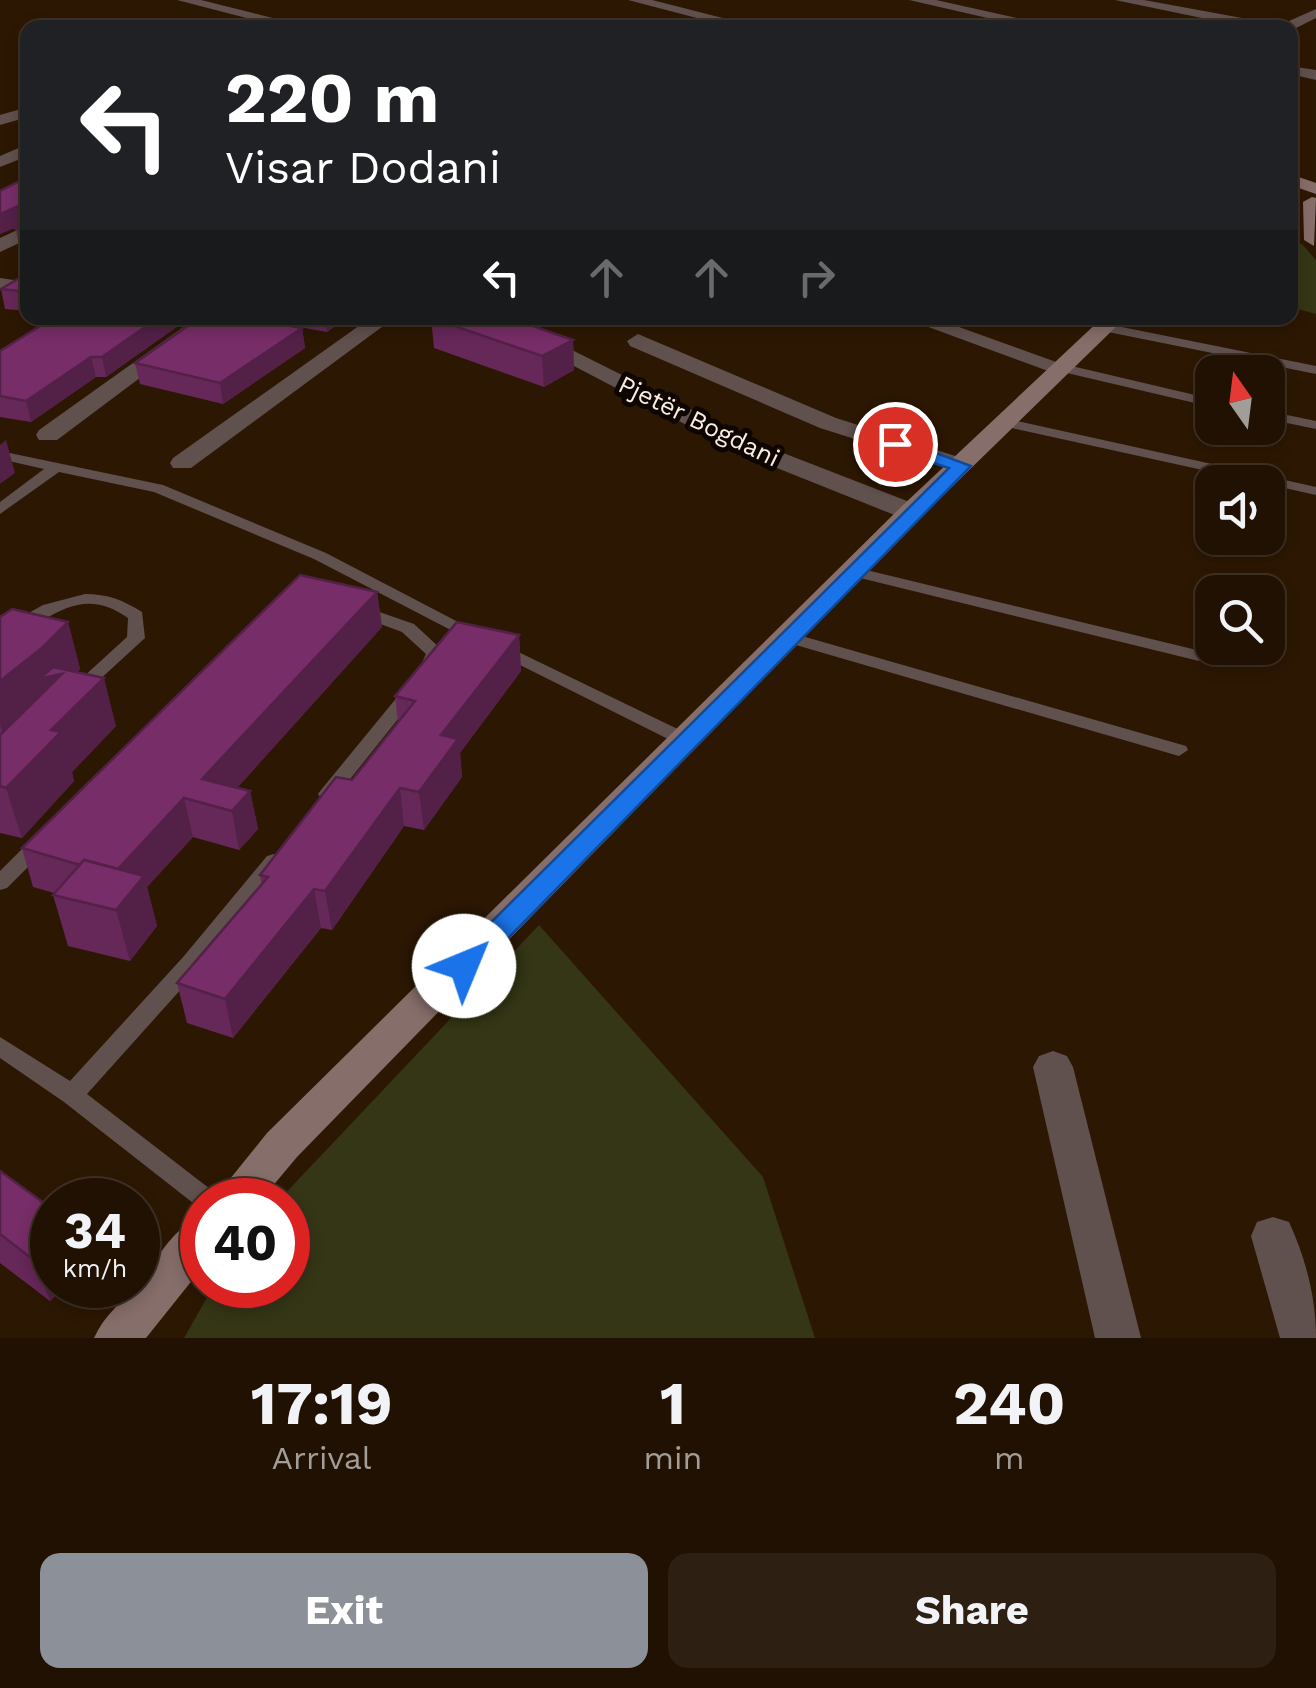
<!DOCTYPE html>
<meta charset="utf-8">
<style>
:root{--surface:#211102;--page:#2d1f11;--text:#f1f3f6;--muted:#a29d99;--line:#3e3124;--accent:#8c9099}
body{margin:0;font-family:"Work Sans",sans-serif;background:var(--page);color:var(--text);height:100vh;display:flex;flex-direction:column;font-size:38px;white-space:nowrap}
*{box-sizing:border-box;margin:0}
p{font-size:32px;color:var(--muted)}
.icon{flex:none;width:55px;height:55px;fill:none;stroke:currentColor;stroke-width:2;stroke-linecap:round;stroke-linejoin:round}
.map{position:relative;height:1338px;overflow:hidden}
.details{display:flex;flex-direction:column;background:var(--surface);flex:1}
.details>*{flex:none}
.guide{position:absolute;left:20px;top:20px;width:1278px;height:305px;border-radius:20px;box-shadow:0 5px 15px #0003,0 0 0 2px var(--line);background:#202124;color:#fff;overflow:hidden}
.needle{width:65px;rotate:346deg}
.controls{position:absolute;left:1195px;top:355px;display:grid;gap:20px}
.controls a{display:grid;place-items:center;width:90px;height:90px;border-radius:20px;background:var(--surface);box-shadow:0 5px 15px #0003,0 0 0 2px var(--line);font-size:50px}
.speed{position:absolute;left:30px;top:1178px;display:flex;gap:20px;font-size:50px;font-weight:700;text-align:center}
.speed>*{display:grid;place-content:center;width:130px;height:130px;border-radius:50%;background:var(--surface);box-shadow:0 5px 15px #0003,0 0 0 2px var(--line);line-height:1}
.speed small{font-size:25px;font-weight:400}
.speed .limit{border:15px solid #d22;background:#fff;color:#111}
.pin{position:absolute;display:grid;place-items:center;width:85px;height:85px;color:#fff;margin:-42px;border:5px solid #fff;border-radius:50%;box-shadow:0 2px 10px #0007}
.me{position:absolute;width:110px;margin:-55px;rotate:45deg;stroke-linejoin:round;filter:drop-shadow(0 0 8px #0008)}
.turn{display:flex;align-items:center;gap:35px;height:210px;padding:0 40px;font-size:45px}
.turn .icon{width:130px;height:130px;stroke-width:2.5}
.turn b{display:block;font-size:70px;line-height:85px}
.lanes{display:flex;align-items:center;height:95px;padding:0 40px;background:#0003;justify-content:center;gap:50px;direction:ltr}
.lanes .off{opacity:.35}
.eta{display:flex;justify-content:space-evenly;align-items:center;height:170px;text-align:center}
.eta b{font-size:60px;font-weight:700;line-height:70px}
.action{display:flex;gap:20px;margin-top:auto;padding:20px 40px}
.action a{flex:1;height:115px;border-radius:20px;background:var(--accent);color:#fff;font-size:40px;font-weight:700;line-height:115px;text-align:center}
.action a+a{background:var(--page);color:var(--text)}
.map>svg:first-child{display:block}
</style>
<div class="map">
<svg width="1316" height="1338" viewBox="0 0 1316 1338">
<rect width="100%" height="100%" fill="#2c1702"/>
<g fill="#343615">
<polygon points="1290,242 1302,244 1316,260 1316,314 1290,307"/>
<polygon points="539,925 763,1177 815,1338 184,1338 214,1285 288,1285 288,1200 279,1200"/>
</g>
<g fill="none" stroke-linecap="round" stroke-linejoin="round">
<g fill="#60504e" fill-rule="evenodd">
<polygon points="1102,323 1316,366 1316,374 1098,330 1096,327"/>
<polygon points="1059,363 1212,399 1212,407 1054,370 1052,367"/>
<polygon points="1268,411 1316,421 1316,429 1268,419"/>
<polygon points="1003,418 1316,487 1316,495 998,425 998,419"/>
<polygon points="0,451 163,485 326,553 483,635 480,639 468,639 314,559 154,492 59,472 0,514 0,502 44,469 0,459"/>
<polygon points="854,567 1205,652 1208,656 1199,661 848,575 846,572 848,569"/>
<path d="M85,594C108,594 123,600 142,612L145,638L85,693L79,694L70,689L127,637L128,618C76,581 47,626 0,641V629L43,605Z"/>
<polygon points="362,606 414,624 441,649 444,653 434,673 422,673 419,669 426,654 402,632 356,615 354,611"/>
<polygon points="788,632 1186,746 1188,750 1179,756 1172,754 782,641 779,637"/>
<polygon points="502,644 692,736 694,740 692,744 678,744 496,653 493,649"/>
<polygon points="409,689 418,694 335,798 321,798 318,794 321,790 403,690"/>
<polygon points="40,836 47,838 50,843 47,848 7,888 0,890 0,871 33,838"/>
<polygon points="274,854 281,856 284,861 281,866 200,968 87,1094 214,1192 218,1200 202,1200 202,1210 64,1102 0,1058 0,1037 70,1081 184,956 267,856"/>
</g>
<g fill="#60504e" fill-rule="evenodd">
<polygon points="177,0 201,0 312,28 285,28"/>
<polygon points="628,0 652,0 762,28 735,28"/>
<polygon points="909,0 936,0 1061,28 1031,28"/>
<polygon points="1115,0 1144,0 1280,25 1316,9 1316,18 1290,31 1250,28"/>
<polygon points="1290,66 1316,70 1316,80 1290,74"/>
<polygon points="28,107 28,117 0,125 0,115"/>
<polygon points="28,144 28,156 0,167 0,156"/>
<polygon points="28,225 28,239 0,252 0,238"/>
<polygon points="0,278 28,282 28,294 0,290"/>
<polygon points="196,318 220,318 57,440 39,440 36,435 39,430"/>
<polygon points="370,318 394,318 191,468 173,468 170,463 173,458"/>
<polygon points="482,318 508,318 760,444 920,506 924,512 920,518 902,518 742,454"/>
<polygon points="904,318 934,318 1070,367 1067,372 1051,372"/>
<polygon points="1074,318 1107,318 1117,324 1106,330"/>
<polygon points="638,334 836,418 971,461 974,466 962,473 820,428 630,346 627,341"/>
<polygon points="1053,1051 1067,1056 1073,1067 1141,1338 1095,1338 1033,1067 1039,1056"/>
<path d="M1273,1217L1289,1222C1306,1259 1316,1298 1316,1338H1280L1251,1236L1257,1222Z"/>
<polygon points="138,1243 181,1263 188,1277 181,1291 165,1297 137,1285"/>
</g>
<g fill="#866e6a" fill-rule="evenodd">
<polygon points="1290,174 1316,183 1316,194 1290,185"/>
<polygon points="1312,197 1316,198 1314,246 1304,240 1303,202"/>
<polygon points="1102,318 1125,318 920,518 297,1157 261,1200 213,1200 267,1133 902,506"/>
<path d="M202,1217V1268L146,1338H94C104,1315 124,1300 138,1284C157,1261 171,1228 202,1217Z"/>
</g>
</g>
<g fill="#662759">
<polygon points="28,177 28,248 20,247 15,228 21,225 0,234 0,191"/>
<polygon points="28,273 28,311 5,309 1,289"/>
<polygon points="248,318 358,318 347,326 338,324 327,332"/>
<polygon points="431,318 573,340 574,370 544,387 434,348"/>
<polygon points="185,321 106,377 96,377 31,422 0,417 0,351"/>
<polygon points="302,328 305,348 223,404 140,384 135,363"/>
<polygon points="377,592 382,627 237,788 250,791 258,829 239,850 193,837 147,887 157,926 130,961 68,946 53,895 54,893 33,887 22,848"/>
<polygon points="0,617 68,622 80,669 77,672 116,726 72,772 74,781 22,838 0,833"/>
<polygon points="519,635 521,671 460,753 462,777 424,830 404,826 332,930 321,928 233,1038 187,1023 177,983 262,885 260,875 352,780 398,722 395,696"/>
<polygon points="0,1171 52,1285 67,1285 50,1301 0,1263"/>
</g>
<g fill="#532048">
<polygon points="25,203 28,222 0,234 0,214"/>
<polygon points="158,318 187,318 185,321 106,377 102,357"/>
<polygon points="325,318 337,318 338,324 327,332"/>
<polygon points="346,318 358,318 347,326"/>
<polygon points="302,328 305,348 223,404 220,383"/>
<polygon points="573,340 574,370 544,387 542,356"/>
<polygon points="91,357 96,377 31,422 26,401"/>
<polygon points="6,440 15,473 0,484 0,445"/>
<polygon points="377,592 382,627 219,808 202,779"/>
<polygon points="68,622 80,669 65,685 104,678 116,726 72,772 74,781 22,838 6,788 51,730 4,738 0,724 0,681"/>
<polygon points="519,635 521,671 460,753 462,777 424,830 419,792 441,735"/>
<polygon points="400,788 404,826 332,930 325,891"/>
<polygon points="250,791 258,829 239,850 232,811"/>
<polygon points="184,798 193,837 147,887 157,926 130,961 116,910 113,874"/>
<polygon points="314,889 321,928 233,1038 225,999"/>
<polygon points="52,1245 52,1285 67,1285 50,1301 35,1261"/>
</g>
<g fill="#772d67" stroke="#532048" stroke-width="2.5">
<polygon points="28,177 28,230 15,228 27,221 25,203 0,214 0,191"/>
<polygon points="28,273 28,292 1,289"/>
<polygon points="53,318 158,318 102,357 91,357 26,401 0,396 0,351"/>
<polygon points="199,318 245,318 302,328 220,383 135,363"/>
<polygon points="431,318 510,318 573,340 542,356"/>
<polygon points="300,575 377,592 202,779 250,791 232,811 184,798 118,869 84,860 80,865 22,848"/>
<polygon points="12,609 68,622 43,647 0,681 0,617"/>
<polygon points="457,622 519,635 441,735 458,739 419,792 400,788 325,891 314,889 225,999 177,983 268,877 260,875 336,777 352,780 415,701 395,696"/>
<polygon points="53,667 104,678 51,730 61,732 6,788 0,786 0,735 62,674 39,679"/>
<polygon points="84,860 144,876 116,910 53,895"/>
<polygon points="0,1171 52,1209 52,1245 35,1261 0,1234"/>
</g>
<polygon fill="#1a73e8" stroke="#114b97" stroke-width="2.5" points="888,440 901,440 971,466 474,973 454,973 450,966 454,959 949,468 888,448"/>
<g text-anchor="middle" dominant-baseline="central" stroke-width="10" stroke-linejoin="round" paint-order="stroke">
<g font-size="25" fill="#fbecdf" stroke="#0d0501">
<text transform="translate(699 421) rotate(26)">Pjetër Bogdani</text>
</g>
</g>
</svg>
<div class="controls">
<a><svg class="needle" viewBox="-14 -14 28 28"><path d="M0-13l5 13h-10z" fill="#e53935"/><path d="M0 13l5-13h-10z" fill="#a29d99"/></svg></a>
<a><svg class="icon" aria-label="sound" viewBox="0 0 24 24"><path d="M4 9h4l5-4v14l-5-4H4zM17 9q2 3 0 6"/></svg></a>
<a><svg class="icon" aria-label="search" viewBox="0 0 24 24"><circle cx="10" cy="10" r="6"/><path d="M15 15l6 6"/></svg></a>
</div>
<div class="speed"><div>34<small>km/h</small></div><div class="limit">40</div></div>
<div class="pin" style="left:895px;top:444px;background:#d93025"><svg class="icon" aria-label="arrive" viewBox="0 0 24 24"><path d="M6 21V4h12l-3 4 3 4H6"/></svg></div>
<svg class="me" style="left:464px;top:966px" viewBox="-20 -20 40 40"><circle r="19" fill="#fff"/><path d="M0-13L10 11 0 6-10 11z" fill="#1a73e8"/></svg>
<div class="guide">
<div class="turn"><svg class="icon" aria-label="left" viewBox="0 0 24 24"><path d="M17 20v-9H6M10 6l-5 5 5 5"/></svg><div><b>220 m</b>Visar Dodani</div></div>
<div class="lanes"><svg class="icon" aria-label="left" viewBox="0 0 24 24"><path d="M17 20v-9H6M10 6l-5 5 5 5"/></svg><svg class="icon off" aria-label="ahead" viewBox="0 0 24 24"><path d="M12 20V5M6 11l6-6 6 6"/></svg><svg class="icon off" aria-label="ahead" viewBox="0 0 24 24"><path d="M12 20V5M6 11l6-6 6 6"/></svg><svg class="icon off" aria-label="right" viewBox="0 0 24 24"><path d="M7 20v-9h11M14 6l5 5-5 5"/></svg></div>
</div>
</div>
<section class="details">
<div class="eta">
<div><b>17:19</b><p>Arrival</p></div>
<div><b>1</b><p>min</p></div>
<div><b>240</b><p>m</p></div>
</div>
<div class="action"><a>Exit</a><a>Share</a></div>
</section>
